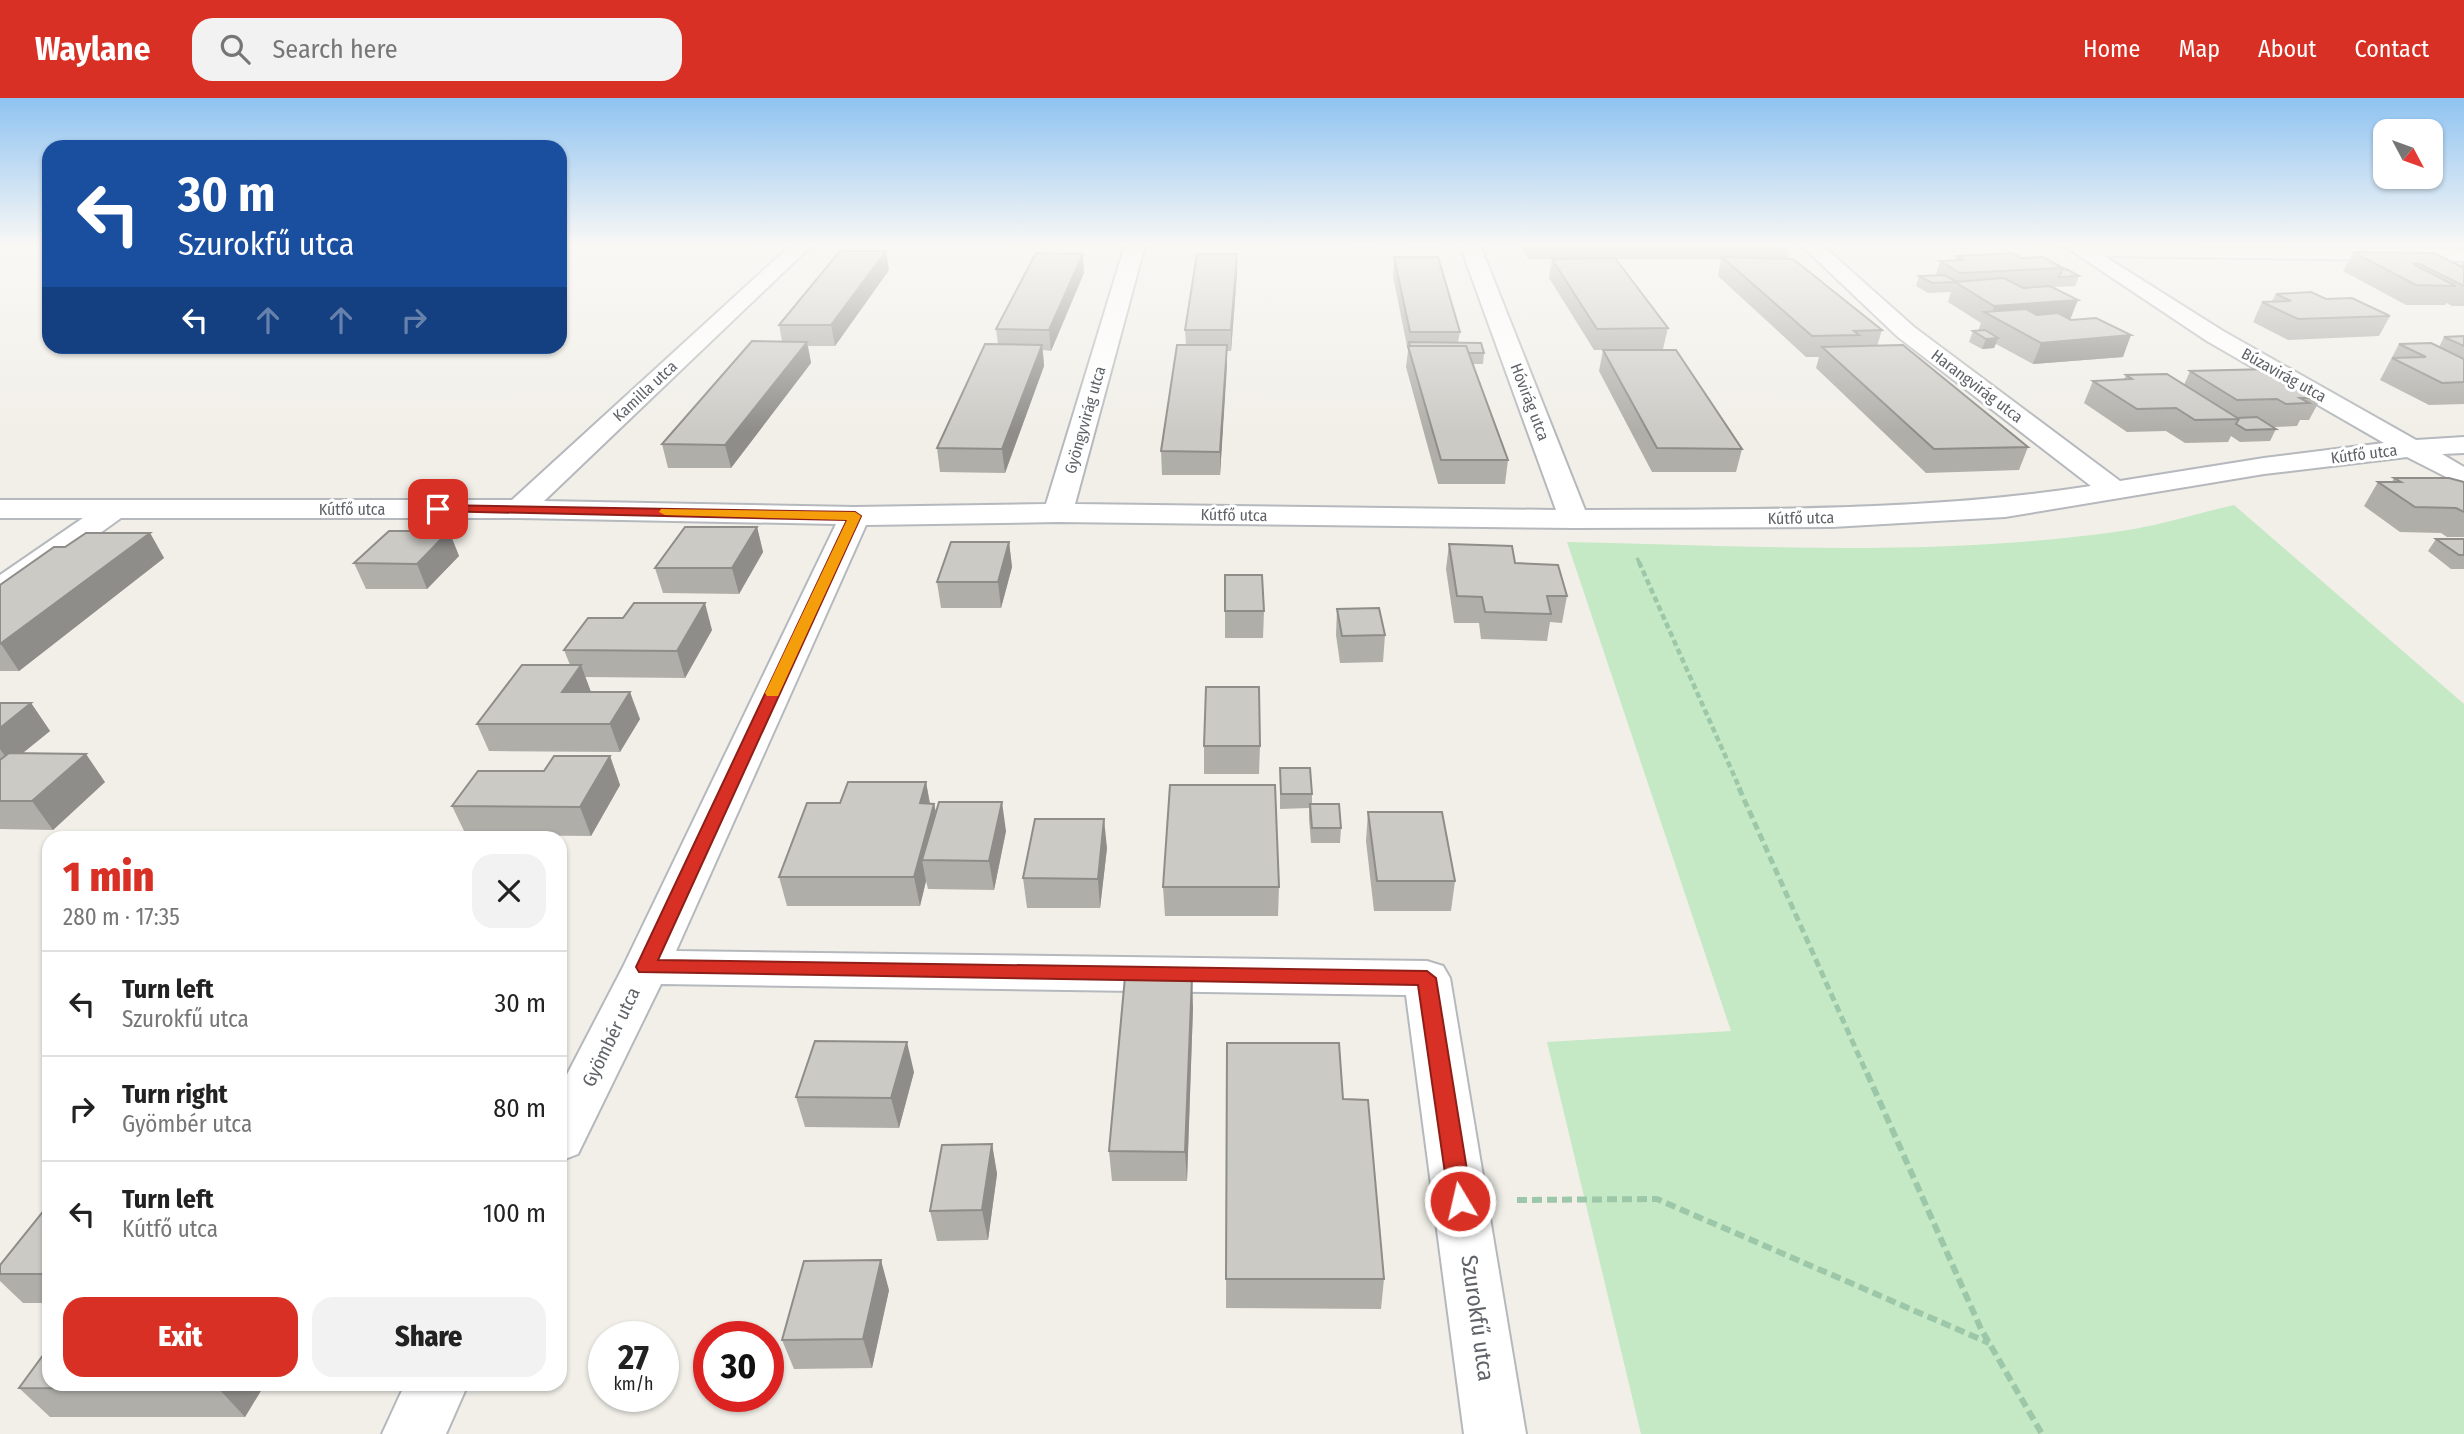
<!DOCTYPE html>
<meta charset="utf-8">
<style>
:root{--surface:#fff;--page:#f2f2f2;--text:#222;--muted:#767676;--line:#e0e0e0;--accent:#d93025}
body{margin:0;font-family:"Fira Sans Condensed",sans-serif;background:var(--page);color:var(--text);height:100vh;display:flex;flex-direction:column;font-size:26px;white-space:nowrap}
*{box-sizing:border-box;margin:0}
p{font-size:23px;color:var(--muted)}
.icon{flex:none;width:38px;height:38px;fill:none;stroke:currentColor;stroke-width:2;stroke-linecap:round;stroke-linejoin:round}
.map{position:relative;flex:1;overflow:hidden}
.drawer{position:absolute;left:42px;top:733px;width:525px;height:560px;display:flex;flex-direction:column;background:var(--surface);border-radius:21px;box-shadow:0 2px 5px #0004}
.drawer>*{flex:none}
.banner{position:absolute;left:42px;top:42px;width:525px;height:214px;border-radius:21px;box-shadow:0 2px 5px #0004;background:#1a4fa0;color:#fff;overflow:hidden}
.needle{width:46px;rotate:131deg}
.buttons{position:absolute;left:2373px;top:21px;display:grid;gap:14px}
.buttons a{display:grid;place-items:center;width:70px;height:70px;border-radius:14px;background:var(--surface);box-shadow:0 2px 5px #0004;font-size:35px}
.speed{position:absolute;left:588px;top:1223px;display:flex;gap:14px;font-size:35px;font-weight:700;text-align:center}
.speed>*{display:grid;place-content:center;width:91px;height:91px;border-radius:50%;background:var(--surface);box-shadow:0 2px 5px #0004;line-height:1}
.speed small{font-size:18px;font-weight:400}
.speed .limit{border:10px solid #d22;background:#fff;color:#111}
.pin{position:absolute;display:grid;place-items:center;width:60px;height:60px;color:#fff;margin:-30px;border-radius:14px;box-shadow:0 4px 10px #0006}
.me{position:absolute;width:77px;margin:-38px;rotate:351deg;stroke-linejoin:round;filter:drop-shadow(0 0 5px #0008)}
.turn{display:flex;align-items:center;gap:24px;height:147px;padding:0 21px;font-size:32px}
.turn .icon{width:91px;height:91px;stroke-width:2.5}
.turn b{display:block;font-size:49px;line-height:60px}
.lanes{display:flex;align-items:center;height:66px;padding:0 21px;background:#0003;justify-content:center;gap:35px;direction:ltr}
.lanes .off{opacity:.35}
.round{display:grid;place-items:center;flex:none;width:74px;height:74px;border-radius:21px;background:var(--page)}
.headline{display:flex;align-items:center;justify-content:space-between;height:119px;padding:0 21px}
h1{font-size:42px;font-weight:800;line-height:52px;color:var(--accent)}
.action{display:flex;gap:14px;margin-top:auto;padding:14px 21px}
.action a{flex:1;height:80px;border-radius:21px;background:var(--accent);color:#fff;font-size:28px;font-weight:800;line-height:80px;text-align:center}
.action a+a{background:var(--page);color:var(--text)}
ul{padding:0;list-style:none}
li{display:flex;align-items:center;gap:21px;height:105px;padding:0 21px;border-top:2px solid var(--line)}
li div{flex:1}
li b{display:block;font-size:26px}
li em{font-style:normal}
header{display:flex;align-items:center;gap:42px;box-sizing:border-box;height:98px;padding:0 35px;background:var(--accent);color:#fff}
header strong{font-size:33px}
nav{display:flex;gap:38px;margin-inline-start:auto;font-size:24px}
.search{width:490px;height:63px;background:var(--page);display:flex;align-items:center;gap:18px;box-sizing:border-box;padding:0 24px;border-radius:21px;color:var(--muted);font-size:26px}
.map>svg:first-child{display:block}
</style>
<header>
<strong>Waylane</strong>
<div class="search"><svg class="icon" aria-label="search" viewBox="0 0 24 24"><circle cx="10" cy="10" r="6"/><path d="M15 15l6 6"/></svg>Search here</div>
<nav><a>Home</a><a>Map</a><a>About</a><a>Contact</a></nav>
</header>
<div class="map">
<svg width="2464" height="1336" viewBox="0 0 2464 1336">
<rect width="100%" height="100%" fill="#f1efe8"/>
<path fill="#c5e8c5" d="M2234,407L2464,606V1336H1641L1547,944L1731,933L1567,444C1749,448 1934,459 2115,434C2155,429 2195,416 2234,407Z"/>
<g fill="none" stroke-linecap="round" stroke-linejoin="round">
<defs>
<g id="minor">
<path d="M791,147H812L544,403L855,409L1046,406L1125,147H1145L1075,406L1556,412L1460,147H1480L1585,412C1754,411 1923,414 2091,388L1898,239L1801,147H1822L1914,229L2120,383L2264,360L2384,345L2207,243L2063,147L2464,151V163L2104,158L2223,233L2416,342L2464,339V355L2442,356L2464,369V388L2407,359L2264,376L2005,419L1832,429L1574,430L1058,424L866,427L676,853L1427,863L1443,868L1450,880L1526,1336H1464L1406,897L661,886L578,1056L560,1063V990L623,869L836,426L519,420H121L11,499L0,502V477L83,420H0V402H512Z"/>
<polygon points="405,1286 468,1286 446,1336 382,1336"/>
</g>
</defs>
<use href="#minor" stroke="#b5b8bc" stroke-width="4"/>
<polyline stroke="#9cc7a9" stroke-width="3.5" stroke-dasharray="5 2.5" stroke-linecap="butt" points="1637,460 1640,466"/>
<polyline stroke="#9cc7a9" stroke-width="4.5" stroke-dasharray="6 3.5" stroke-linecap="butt" points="1639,464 1740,691"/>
<polyline stroke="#9cc7a9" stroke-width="5" stroke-dasharray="8 4.5" stroke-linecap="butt" points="1739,690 1867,976"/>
<g stroke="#9cc7a9" stroke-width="6" stroke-dasharray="10 5" stroke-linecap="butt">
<polyline points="1867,975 1981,1231 2042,1336"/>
<polyline points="1517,1102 1657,1101 1989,1245"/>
</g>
<use href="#minor" fill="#fff" fill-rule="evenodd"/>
</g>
<g fill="#afaea9">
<polygon points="1242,147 1305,147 1305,148"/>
<polygon points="1308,147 1380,147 1380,149"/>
<polygon points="1403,147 1433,147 1433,150 1403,149"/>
<polygon points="1520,147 1790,147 1787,160 1882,232 1877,248 2028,349 2019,372 1926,375 1816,270 1819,259 1806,259 1718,178 1721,161 1616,161 1668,230 1663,251 1594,252 1549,180 1552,161 1528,161"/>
<polygon points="1879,147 2004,147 1880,148"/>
<polygon points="2353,154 2461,168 2464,163 2464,208 2452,208 2447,205 2445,207 2406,207 2343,173"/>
<polygon points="1237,156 1237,176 1231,253 1227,253 1220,377 1162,377 1161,353 1186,247 1185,232"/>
<polygon points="1957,158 2021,160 2063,170 2062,172 2079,178 2075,188 2053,189 2070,222 2123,259 2033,266 1996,246 1994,250 1982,251 1969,244 1973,233 1978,233 1981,225 1948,204 1951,194 1928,195 1916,188 1919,178 1936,177 1940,163 1956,162"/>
<polygon points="1394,159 1460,234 1458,244 1484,255 1483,266 1473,266 1508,362 1505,386 1438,386 1406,269 1408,253 1393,178"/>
<polygon points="889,172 835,248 808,248 811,265 731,370 668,370 662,346 782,243 779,227"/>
<polygon points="1084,175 1051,253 1043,252 1044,268 1005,375 940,374 937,350 998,246 996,231"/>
<polygon points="2276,196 2326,201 2390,218 2379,238 2288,242 2253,224 2262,204 2272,203"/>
<polygon points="2464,238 2464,306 2429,307 2380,282 2399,246 2439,249 2444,239"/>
<polygon points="1603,252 1742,351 1736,374 1652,374 1599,273"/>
<polygon points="2190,273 2321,300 2309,322 2300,322 2297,328 2274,329 2266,324 2264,324 2276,331 2270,343 2240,344 2231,338 2228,344 2185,345 2166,333 2127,334 2084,305 2093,283 2124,282 2126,277 2184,287"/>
<polygon points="2394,380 2464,384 2464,439 2447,439 2441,435 2400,434 2364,408 2378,384 2392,384"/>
<polygon points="757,429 763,454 739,496 663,495 655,470"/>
<polygon points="449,433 459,458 427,491 366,491 354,465"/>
<polygon points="150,435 164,460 19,573 0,573 0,487 65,449"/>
<polygon points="2436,441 2464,441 2464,471 2451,471 2428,453"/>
<polygon points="1009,444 1012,469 1001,510 941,510 937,484"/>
<polygon points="1449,446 1515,465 1567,498 1562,525 1550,524 1547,543 1481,541 1479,525 1454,525 1446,471"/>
<polygon points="1225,477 1264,513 1263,540 1225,540"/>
<polygon points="1337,511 1385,537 1383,564 1340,565 1336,537"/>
<polygon points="712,532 685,580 585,579 591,594 640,621 620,654 489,653 477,626 570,567 564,552"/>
<polygon points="0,605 31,605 50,633 23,655 105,684 53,732 0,731"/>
<polygon points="1204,648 1260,648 1259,676 1204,676"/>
<polygon points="610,658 620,687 591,738 466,737 452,708 544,673"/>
<polygon points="1280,670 1312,696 1312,706 1341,730 1340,745 1311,745 1309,721 1309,710 1280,711"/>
<polygon points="926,684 930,705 934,706 936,714 1006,733 994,792 928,791 926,783 920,808 787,808 779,779 840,705"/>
<polygon points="1368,714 1455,783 1451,813 1374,813 1366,743"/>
<polygon points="1107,750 1100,810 1027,810 1023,780"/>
<polygon points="1163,789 1279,789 1278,818 1165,818"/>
<polygon points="1193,909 1187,1083 1112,1083 1109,1053"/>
<polygon points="1227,945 1343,1001 1384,1181 1381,1211 1226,1210"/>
<polygon points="914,974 899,1030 805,1029 796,999"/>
<polygon points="992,1046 997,1076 988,1142 937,1143 930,1113"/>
<polygon points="49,1106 49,1205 23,1205 0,1183 0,1167"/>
<polygon points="889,1192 872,1270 794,1271 782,1242"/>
<polygon points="265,1286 245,1319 50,1319 19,1290"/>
</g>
<g fill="#8f8d8a">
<polygon points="886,153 889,172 835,248 831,227"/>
<polygon points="1083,156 1084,175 1051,253 1049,232"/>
<polygon points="1237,156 1237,176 1231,253 1231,232"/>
<polygon points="2078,202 2070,222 1991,218 1994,208"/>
<polygon points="2131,237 2123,259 2033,266 2041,245"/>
<polygon points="1998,240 1994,250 1982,251 1986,241"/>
<polygon points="807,244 811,265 731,370 725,347"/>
<polygon points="1042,247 1044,268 1005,375 1002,351"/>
<polygon points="1227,247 1227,268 1220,377 1220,354"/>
<polygon points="757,429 763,454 739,496 732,470"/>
<polygon points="449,433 459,458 427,491 417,466"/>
<polygon points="150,435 164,460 19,573 1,546"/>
<polygon points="1009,444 1012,469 1001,510 998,484"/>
<polygon points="705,505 712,532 685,580 677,553"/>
<polygon points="581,567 591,594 562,594"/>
<polygon points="630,594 640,621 620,654 610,626"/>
<polygon points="31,605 50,633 10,665 0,651 0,630"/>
<polygon points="86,656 105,684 53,732 32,703"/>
<polygon points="610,658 620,687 591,738 580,709"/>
<polygon points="926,684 931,713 920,705"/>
<polygon points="1002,704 1006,733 994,792 989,763"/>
<polygon points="934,706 940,734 922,762 926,783 920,808 914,779"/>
<polygon points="1104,721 1107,750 1100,810 1098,781"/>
<polygon points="1192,879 1193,909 1187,1083 1185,1054"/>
<polygon points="907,944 914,974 899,1030 891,1000"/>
<polygon points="992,1046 997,1076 988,1142 982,1112"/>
<polygon points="881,1162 889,1192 872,1270 863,1241"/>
<polygon points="221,1286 265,1286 245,1319 219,1291"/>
</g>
<g fill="#cccac5" stroke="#8f8d8a" stroke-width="2">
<polygon points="840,153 886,153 831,227 779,227"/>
<polygon points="2353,154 2434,155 2464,170 2464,188 2420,166 2413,166 2456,188 2416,187"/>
<polygon points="1036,155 1083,156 1049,232 996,231"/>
<polygon points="2012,155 2021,160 2043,159 2063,170 1960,175 1940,163 1965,162 1957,158"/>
<polygon points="1197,156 1237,156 1231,232 1185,232"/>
<polygon points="1394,159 1438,159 1460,234 1410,234"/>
<polygon points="1722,159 1793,161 1882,232 1854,233 1859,237 1812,238"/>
<polygon points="1615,160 1668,230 1597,231 1552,161"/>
<polygon points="2066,171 2079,178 2059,179 2062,172"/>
<polygon points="1944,177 1957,184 1932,185 1919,178"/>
<polygon points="2004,180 2023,190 2050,188 2078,202 1994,208 1955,184"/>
<polygon points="2311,194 2326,201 2352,200 2390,218 2298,221 2262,204 2291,203 2276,196"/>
<polygon points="2026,211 2037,217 2058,215 2071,222 2096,220 2131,237 2041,245 1984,214"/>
<polygon points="1985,232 1998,240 1986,241 1973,233"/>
<polygon points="2464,238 2464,248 2444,239"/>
<polygon points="752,243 807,244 725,347 662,346"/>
<polygon points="1409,244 1481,245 1484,255 1468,255 1466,248 1410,248"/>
<polygon points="2431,245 2464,261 2464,284 2442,285 2392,260 2426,259 2399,246"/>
<polygon points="985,246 1042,247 1002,351 937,350"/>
<polygon points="1177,247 1227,247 1220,354 1161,353"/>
<polygon points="1903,247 2028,349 1934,351 1822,249"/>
<polygon points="1408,248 1466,248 1508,362 1441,362"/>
<polygon points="1603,252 1676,252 1742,351 1657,350"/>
<polygon points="2270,271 2321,300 2300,300 2309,305 2286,306 2277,301 2237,302 2190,273"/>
<polygon points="2167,276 2239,321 2195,322 2176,310 2137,311 2093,283 2132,281 2126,277"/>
<polygon points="2257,319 2276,331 2246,332 2236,326 2239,321 2238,320"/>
<polygon points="2394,380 2449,380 2464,384 2464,414 2456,410 2415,409 2378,384 2401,384"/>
<polygon points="685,429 757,429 732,470 655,470"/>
<polygon points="389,433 449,433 417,466 354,465"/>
<polygon points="86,435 150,435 0,546 0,487 54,449 65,449"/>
<polygon points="2436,441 2464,441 2464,457 2459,457"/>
<polygon points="951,444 1009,444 998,484 937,484"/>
<polygon points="1449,446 1512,448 1515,465 1558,467 1567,498 1547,498 1551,516 1485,514 1482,499 1457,498"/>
<polygon points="1225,477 1262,477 1264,513 1225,513"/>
<polygon points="634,505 705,505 677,553 564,552 588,520 623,520"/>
<polygon points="1379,510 1385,537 1342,538 1337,511"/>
<polygon points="522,567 581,567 562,594 630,594 610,626 477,626"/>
<polygon points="1206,589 1259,589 1260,648 1204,648"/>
<polygon points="0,605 31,605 0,630"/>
<polygon points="9,655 86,656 32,703 0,703 0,662"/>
<polygon points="554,658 610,658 580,709 452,708 478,673 544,673"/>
<polygon points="1280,670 1310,670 1312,696 1281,696"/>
<polygon points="848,684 926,684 920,705 934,706 914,779 779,779 807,705 840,705"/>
<polygon points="1170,687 1275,687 1279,789 1163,789"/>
<polygon points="939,704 1002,704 989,763 922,762"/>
<polygon points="1310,706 1339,706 1341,730 1312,730"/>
<polygon points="1368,714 1442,714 1455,783 1377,783"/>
<polygon points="1035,721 1104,721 1098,781 1023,780"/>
<polygon points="358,739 462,739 461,740 357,740"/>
<polygon points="1125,879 1192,879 1185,1054 1109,1053"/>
<polygon points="815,943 907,944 891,1000 796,999"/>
<polygon points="1227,945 1339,945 1343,1001 1368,1002 1384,1181 1226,1181"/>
<polygon points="992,1046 982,1112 930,1113 942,1047"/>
<polygon points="49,1106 49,1176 0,1176 0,1167"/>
<polygon points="881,1162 863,1241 782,1242 804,1163"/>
<polygon points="49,1249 49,1286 221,1286 219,1291 19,1290"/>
</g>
<linearGradient id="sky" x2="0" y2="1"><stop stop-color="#8fc3f1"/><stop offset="0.44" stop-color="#f9f8f5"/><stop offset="1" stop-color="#f9f8f5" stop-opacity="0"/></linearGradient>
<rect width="2464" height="334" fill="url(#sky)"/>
<polygon fill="#d93025" stroke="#8d1f18" stroke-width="2" points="438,407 855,414 861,418 658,862 1427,873 1436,880 1472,1103 1468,1110 1460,1112 1452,1110 1449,1103 1418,887 639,874 636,869 847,422 434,413 432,411"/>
<polygon fill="#f59e0b" points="661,411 855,414 861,418 778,598 767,598 765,595 847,422 665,417 659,414"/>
<g text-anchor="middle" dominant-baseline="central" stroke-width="6" stroke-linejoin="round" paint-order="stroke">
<g font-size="16" fill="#5f6368" stroke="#fff">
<text transform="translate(2284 277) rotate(29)">Búzavirág utca</text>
<text transform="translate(1977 288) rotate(37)">Harangvirág utca</text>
<text transform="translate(645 293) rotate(-43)">Kamilla utca</text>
<text transform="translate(1530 304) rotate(69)">Hóvirág utca</text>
<text transform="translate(1085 322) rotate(-74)">Gyöngyvirág utca</text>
<text transform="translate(2364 356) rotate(-7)">Kútfő utca</text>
<text x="352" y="411">Kútfő utca</text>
<text transform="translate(1234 417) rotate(1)">Kútfő utca</text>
<text transform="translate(1801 420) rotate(-1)">Kútfő utca</text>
</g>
<g font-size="19" fill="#5f6368" stroke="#fff">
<text transform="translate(611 939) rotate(-64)">Gyömbér utca</text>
</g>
<g font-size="23" fill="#5f6368" stroke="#fff">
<text transform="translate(1478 1220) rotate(82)">Szurokfű utca</text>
</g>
</g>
</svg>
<div class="buttons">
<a><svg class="needle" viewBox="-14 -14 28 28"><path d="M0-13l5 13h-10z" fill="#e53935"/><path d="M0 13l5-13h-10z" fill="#767676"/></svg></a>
</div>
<div class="speed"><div>27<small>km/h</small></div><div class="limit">30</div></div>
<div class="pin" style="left:438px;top:411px;background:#d93025"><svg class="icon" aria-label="arrive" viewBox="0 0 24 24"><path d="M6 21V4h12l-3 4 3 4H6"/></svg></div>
<svg class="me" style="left:1460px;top:1103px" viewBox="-20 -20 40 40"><circle r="17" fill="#d93025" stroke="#fff" stroke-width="3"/><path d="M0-11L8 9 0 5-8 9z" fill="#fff"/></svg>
<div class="banner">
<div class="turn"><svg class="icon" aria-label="left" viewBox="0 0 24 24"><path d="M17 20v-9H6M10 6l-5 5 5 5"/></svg><div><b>30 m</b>Szurokfű utca</div></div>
<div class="lanes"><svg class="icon" aria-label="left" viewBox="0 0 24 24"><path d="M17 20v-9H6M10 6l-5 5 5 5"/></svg><svg class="icon off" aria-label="ahead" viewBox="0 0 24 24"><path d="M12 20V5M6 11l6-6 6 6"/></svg><svg class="icon off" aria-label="ahead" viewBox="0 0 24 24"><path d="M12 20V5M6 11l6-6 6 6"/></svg><svg class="icon off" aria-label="right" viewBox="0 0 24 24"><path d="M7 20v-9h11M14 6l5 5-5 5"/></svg></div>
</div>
<section class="drawer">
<div class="headline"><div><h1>1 min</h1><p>280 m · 17:35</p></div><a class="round"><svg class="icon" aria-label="close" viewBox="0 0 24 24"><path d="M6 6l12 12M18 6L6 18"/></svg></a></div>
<ul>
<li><svg class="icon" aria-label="left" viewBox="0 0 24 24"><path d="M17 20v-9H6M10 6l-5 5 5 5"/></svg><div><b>Turn left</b><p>Szurokfű utca</p></div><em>30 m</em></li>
<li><svg class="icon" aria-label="right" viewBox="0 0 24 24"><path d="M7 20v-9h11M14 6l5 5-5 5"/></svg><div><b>Turn right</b><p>Gyömbér utca</p></div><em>80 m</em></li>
<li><svg class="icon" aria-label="left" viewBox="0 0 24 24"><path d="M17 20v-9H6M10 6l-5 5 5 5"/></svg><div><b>Turn left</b><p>Kútfő utca</p></div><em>100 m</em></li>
</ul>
<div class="action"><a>Exit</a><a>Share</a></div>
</section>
</div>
